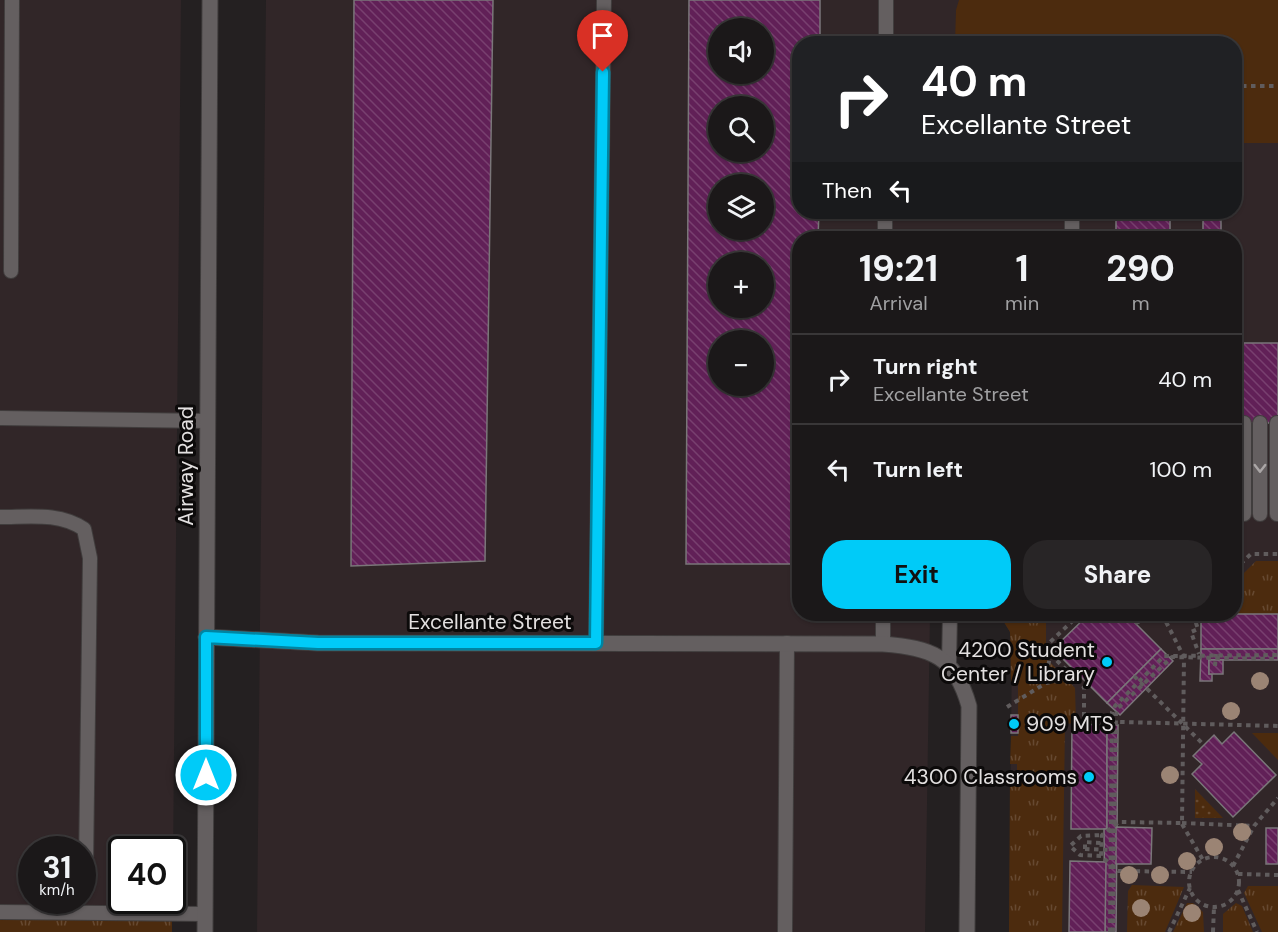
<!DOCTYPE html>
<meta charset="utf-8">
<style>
:root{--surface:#1b1819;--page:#282526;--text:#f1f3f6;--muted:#a0a0a2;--line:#393738;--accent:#00cbf8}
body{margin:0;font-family:"DM Sans",sans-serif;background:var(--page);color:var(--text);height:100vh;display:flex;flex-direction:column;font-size:22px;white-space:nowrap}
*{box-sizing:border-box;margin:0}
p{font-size:20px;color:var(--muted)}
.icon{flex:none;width:33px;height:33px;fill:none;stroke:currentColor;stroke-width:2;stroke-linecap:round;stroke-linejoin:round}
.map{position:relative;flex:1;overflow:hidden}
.sheet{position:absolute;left:792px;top:231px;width:450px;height:390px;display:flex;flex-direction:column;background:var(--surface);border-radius:24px;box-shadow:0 2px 4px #0004,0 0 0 2px var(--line)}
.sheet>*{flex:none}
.banner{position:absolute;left:792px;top:36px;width:450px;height:183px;border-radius:24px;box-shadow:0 2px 4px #0004,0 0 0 2px var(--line);background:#202124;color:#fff;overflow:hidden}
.fabs{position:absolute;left:708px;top:18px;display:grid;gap:12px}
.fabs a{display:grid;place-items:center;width:66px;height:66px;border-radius:50%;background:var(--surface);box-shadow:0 2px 4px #0004,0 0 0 2px var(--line);font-size:30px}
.speed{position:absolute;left:18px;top:836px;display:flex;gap:12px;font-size:30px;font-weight:700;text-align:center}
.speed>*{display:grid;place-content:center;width:78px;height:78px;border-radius:50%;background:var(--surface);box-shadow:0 2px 4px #0004,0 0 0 2px var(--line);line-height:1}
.speed small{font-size:15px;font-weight:400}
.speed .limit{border:3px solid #111;border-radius:9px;background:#fff;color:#111}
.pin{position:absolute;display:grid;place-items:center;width:51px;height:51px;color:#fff;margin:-62px -26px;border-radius:50% 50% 50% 0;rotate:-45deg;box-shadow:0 0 6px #0007}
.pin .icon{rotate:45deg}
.me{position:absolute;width:66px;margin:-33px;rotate:0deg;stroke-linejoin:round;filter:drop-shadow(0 0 4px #0008)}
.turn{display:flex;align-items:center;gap:21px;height:126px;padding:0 30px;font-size:27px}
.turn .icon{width:78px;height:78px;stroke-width:2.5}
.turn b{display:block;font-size:42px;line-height:51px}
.then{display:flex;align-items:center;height:57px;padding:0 30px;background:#0003;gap:12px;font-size:22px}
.eta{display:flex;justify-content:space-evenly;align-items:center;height:102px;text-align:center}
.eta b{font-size:36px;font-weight:700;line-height:42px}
.button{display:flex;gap:12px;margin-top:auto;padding:12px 30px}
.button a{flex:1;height:69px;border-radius:24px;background:var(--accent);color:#111;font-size:24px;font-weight:700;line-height:69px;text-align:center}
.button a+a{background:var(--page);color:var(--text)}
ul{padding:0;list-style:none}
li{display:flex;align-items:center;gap:18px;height:90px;padding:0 30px;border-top:2px solid var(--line)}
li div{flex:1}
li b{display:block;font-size:22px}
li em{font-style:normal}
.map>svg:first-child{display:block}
</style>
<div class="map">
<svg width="1278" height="932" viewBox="0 0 1278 932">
<defs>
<pattern id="grass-tufts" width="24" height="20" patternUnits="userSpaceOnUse" patternTransform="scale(1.5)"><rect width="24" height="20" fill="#4c2b0e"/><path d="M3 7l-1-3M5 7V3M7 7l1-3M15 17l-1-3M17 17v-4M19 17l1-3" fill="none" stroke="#664931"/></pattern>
<pattern id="garden-dots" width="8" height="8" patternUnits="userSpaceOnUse" patternTransform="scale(1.5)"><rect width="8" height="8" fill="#4c2b0e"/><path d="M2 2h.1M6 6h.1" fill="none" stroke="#664931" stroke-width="1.8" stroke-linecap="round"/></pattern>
<pattern id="building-back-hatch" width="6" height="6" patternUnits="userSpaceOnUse" patternTransform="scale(1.5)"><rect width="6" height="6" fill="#612057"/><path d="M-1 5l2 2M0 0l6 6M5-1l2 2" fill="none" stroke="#78406f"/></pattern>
</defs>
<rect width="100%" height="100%" fill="#242021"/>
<g fill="#312628" fill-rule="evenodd">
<path d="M0,0H181L173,863L172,849H122V900H172V907L0,905ZM32,849H82V900H32Z"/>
<path d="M266,0H1278V932H1009L1012,646L1010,632L999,614H1234V238H800V614H930L925,932H257ZM718,28H764V74H718ZM800,44H1234V212H800ZM718,106H764V152H718ZM718,184H764V230H718ZM718,262H764V308H718ZM718,340H764V386H718Z"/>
</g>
<g fill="url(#grass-tufts)">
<polygon points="1256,561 1278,561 1278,614 1206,614 1234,614 1235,582"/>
<polygon points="999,614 1046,614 1046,658 1075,688 1076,723 1065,724 1062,932 1009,932 1010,776 1017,776 1017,764 1010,764 1011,736 1018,736 1018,684 1011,684 1010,632"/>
<polygon points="1252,733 1278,733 1278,760"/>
<polygon points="1132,885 1184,887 1165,932 1127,932 1128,891"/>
<polygon points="1248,886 1278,886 1278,932 1262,932 1244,893"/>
<polygon points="1187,903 1193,903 1203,912 1204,932 1173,932"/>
<polygon points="1236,903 1242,906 1253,932 1223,932 1223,914"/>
<polygon points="0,905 172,907 172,932 0,932"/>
</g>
<polygon fill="url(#garden-dots)" points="1195,789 1223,818 1195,818"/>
<polygon fill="#4c2b0e" points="959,0 1278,0 1278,143 1235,143 1234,44 955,43 956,10"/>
<g fill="url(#building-back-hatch)" stroke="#7a7679" stroke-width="1.5" fill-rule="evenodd">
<polygon points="354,0 493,0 485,561 351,566"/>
<path d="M689,0H820V44H800V212H819L818,238H800V564H686ZM718,28H764V74H718ZM718,106H764V152H718ZM718,184H764V230H718ZM718,262H764V308H718ZM718,340H764V386H718Z"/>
<rect x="1116" y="212" width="54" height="26"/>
<rect x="1203" y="212" width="18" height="26"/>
<rect x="1234" y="343" width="44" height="80"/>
<polygon points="1089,614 1126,614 1161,649 1107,703 1053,649"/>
<rect x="1201" y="614" width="77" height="35"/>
<polygon points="1161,649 1173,661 1120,715 1107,703"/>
<polygon points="1201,649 1278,649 1278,660 1209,660 1209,674 1212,674 1212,681 1200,681"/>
<rect x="1209" y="660" width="14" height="14"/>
<rect x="1011" y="715" width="7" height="18"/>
<polygon points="1072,724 1107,725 1107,829 1071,829"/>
<polygon points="1107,725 1118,725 1116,932 1105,932 1104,829 1107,829"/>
<polygon points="1234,732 1276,775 1233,817 1192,774 1202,764 1193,756 1214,735 1222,744"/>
<polygon points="1116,827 1152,828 1151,864 1116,864"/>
<rect x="1266" y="828" width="12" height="36"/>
<polygon points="1070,861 1106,862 1105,932 1069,932"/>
</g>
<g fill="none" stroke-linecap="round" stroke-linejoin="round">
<defs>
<g id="service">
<polyline points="886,44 886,0"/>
<polyline points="885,238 885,212"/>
<polyline points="1072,238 1072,212"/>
<polyline points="11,271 12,0"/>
<polyline points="0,418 207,421"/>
<polyline points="1260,423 1260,514"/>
<polyline points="1244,514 1244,423"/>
<polyline points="1277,514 1277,423"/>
<path d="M0,517C29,517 59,512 84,529L90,558L86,867"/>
<polyline points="596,643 604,0"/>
<polyline points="883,644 883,614"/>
<polyline points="949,664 950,614"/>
<polyline points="0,912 205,914"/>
<polyline points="785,932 787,643"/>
</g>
<path id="minor" d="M206,637L318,643L883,644C932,648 955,656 969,706L967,932"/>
<polyline id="tertiary" points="205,932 210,0"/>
</defs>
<use href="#service" stroke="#403d3d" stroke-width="16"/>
<use href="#minor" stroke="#403d3d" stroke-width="17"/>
<use href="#tertiary" stroke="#403d3d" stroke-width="17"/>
<g stroke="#605c5d" stroke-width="4" stroke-dasharray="4.5 4.5" stroke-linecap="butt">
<polyline points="1242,86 1278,86"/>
<polyline points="1234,570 1251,554 1278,554"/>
<polyline points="1080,614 1049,643 1050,654 1084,687 1084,721 1278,726"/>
<polyline points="1162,614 1184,657 1182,823 1119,822 1102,835 1101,856 1118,871 1192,872"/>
<polyline points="1193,614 1198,629 1191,632 1199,654"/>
<polyline points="1135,623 1162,614"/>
<polyline points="1134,676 1204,745"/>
<polyline points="1046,683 1050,654"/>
<polyline points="1007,707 1046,683 1074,678"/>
<polyline points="1182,823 1254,826"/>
<polyline points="1182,824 1203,860"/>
<polyline points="1085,849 1085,842 1101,843"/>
<polyline points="1101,856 1080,855 1070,846 1081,836 1102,835"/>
<circle cx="1214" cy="882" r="25"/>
<polyline points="1233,866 1254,826 1278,798"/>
<polyline points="1238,874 1278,875"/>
<polyline points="1238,890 1257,932"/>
<polyline points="1113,932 1116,714 1118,708 1172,657 1278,659"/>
<polyline points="1169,932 1190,888"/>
<polyline points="1213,932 1214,907"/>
</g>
<use href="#service" stroke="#645f60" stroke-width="14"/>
<use href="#minor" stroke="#645f60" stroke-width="15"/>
<use href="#tertiary" stroke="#645f60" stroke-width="15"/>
<g stroke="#605c5d" stroke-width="4" stroke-dasharray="4.5 4.5" stroke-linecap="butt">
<polyline points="1215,666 1216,654"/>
<polyline points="1085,849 1111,850"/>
<polyline points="1110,932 1112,712 1115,706 1164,656 1278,655"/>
</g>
</g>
<g fill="#9b8474">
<circle cx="1260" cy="681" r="9"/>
<circle cx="1231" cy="711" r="9"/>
<circle cx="1170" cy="775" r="9"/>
<circle cx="1242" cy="832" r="9"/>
<circle cx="1214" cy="847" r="9"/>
<circle cx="1187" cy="861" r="9"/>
<circle cx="1129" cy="875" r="9"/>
<circle cx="1160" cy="875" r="9"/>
<circle cx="1141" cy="908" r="9"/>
<circle cx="1192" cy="913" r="9"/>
</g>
<defs><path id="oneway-chevron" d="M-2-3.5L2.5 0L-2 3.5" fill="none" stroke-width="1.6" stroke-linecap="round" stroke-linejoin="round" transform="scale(1.5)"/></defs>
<use stroke="#aaa6a6" href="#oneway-chevron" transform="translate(1260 468) rotate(90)"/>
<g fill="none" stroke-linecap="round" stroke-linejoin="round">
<defs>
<polyline id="route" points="206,775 206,637 318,643 596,643 603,72"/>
</defs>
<use href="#route" stroke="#0084a1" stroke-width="15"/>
<use href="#route" stroke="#00cbf8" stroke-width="10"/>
</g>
<g fill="#00cbf8" stroke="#0c0a0a" stroke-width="2">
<circle cx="1107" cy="662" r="6"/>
<circle cx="1014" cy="724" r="6"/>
<circle cx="1089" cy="777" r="6"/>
</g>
<g text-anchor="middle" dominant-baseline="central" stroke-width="6" stroke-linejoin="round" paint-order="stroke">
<g font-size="21" fill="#e3e0e0" stroke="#0c0a0a">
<text transform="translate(186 466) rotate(-90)">Airway Road</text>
<text x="490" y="622">Excellante Street</text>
</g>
<g font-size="21" fill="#e3e0e0" stroke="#0c0a0a" text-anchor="end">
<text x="1095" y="650">4200 Student<tspan x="1095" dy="24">Center / Library</tspan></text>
<text x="1026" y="724" text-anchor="start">909 MTS</text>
<text x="1077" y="777">4300 Classrooms</text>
</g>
</g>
</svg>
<div class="fabs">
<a><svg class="icon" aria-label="sound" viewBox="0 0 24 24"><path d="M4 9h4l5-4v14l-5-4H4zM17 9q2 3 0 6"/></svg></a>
<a><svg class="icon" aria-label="search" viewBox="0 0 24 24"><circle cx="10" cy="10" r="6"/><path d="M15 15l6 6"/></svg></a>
<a><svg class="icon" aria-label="layers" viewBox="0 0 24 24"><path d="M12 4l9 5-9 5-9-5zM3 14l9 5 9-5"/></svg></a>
<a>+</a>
<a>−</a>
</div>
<div class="speed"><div>31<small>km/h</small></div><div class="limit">40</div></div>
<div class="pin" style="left:603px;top:72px;background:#d93025"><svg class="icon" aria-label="arrive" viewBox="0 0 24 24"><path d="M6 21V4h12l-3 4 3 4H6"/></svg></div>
<svg class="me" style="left:206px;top:775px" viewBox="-20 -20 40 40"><circle r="17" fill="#00cbf8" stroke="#fff" stroke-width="3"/><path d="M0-11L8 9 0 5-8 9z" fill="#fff"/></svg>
<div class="banner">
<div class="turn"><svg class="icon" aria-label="right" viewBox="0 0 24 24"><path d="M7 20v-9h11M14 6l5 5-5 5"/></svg><div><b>40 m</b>Excellante Street</div></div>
<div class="then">Then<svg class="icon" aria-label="left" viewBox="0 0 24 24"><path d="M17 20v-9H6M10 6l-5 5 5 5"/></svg></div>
</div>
<section class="sheet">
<div class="eta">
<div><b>19:21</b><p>Arrival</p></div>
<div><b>1</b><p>min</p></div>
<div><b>290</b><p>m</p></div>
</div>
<ul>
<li><svg class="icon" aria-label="right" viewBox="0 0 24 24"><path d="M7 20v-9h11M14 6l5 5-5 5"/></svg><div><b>Turn right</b><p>Excellante Street</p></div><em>40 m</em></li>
<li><svg class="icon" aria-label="left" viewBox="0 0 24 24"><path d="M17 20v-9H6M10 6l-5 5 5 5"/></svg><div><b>Turn left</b></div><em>100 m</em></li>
</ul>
<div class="button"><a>Exit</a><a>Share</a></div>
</section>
</div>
